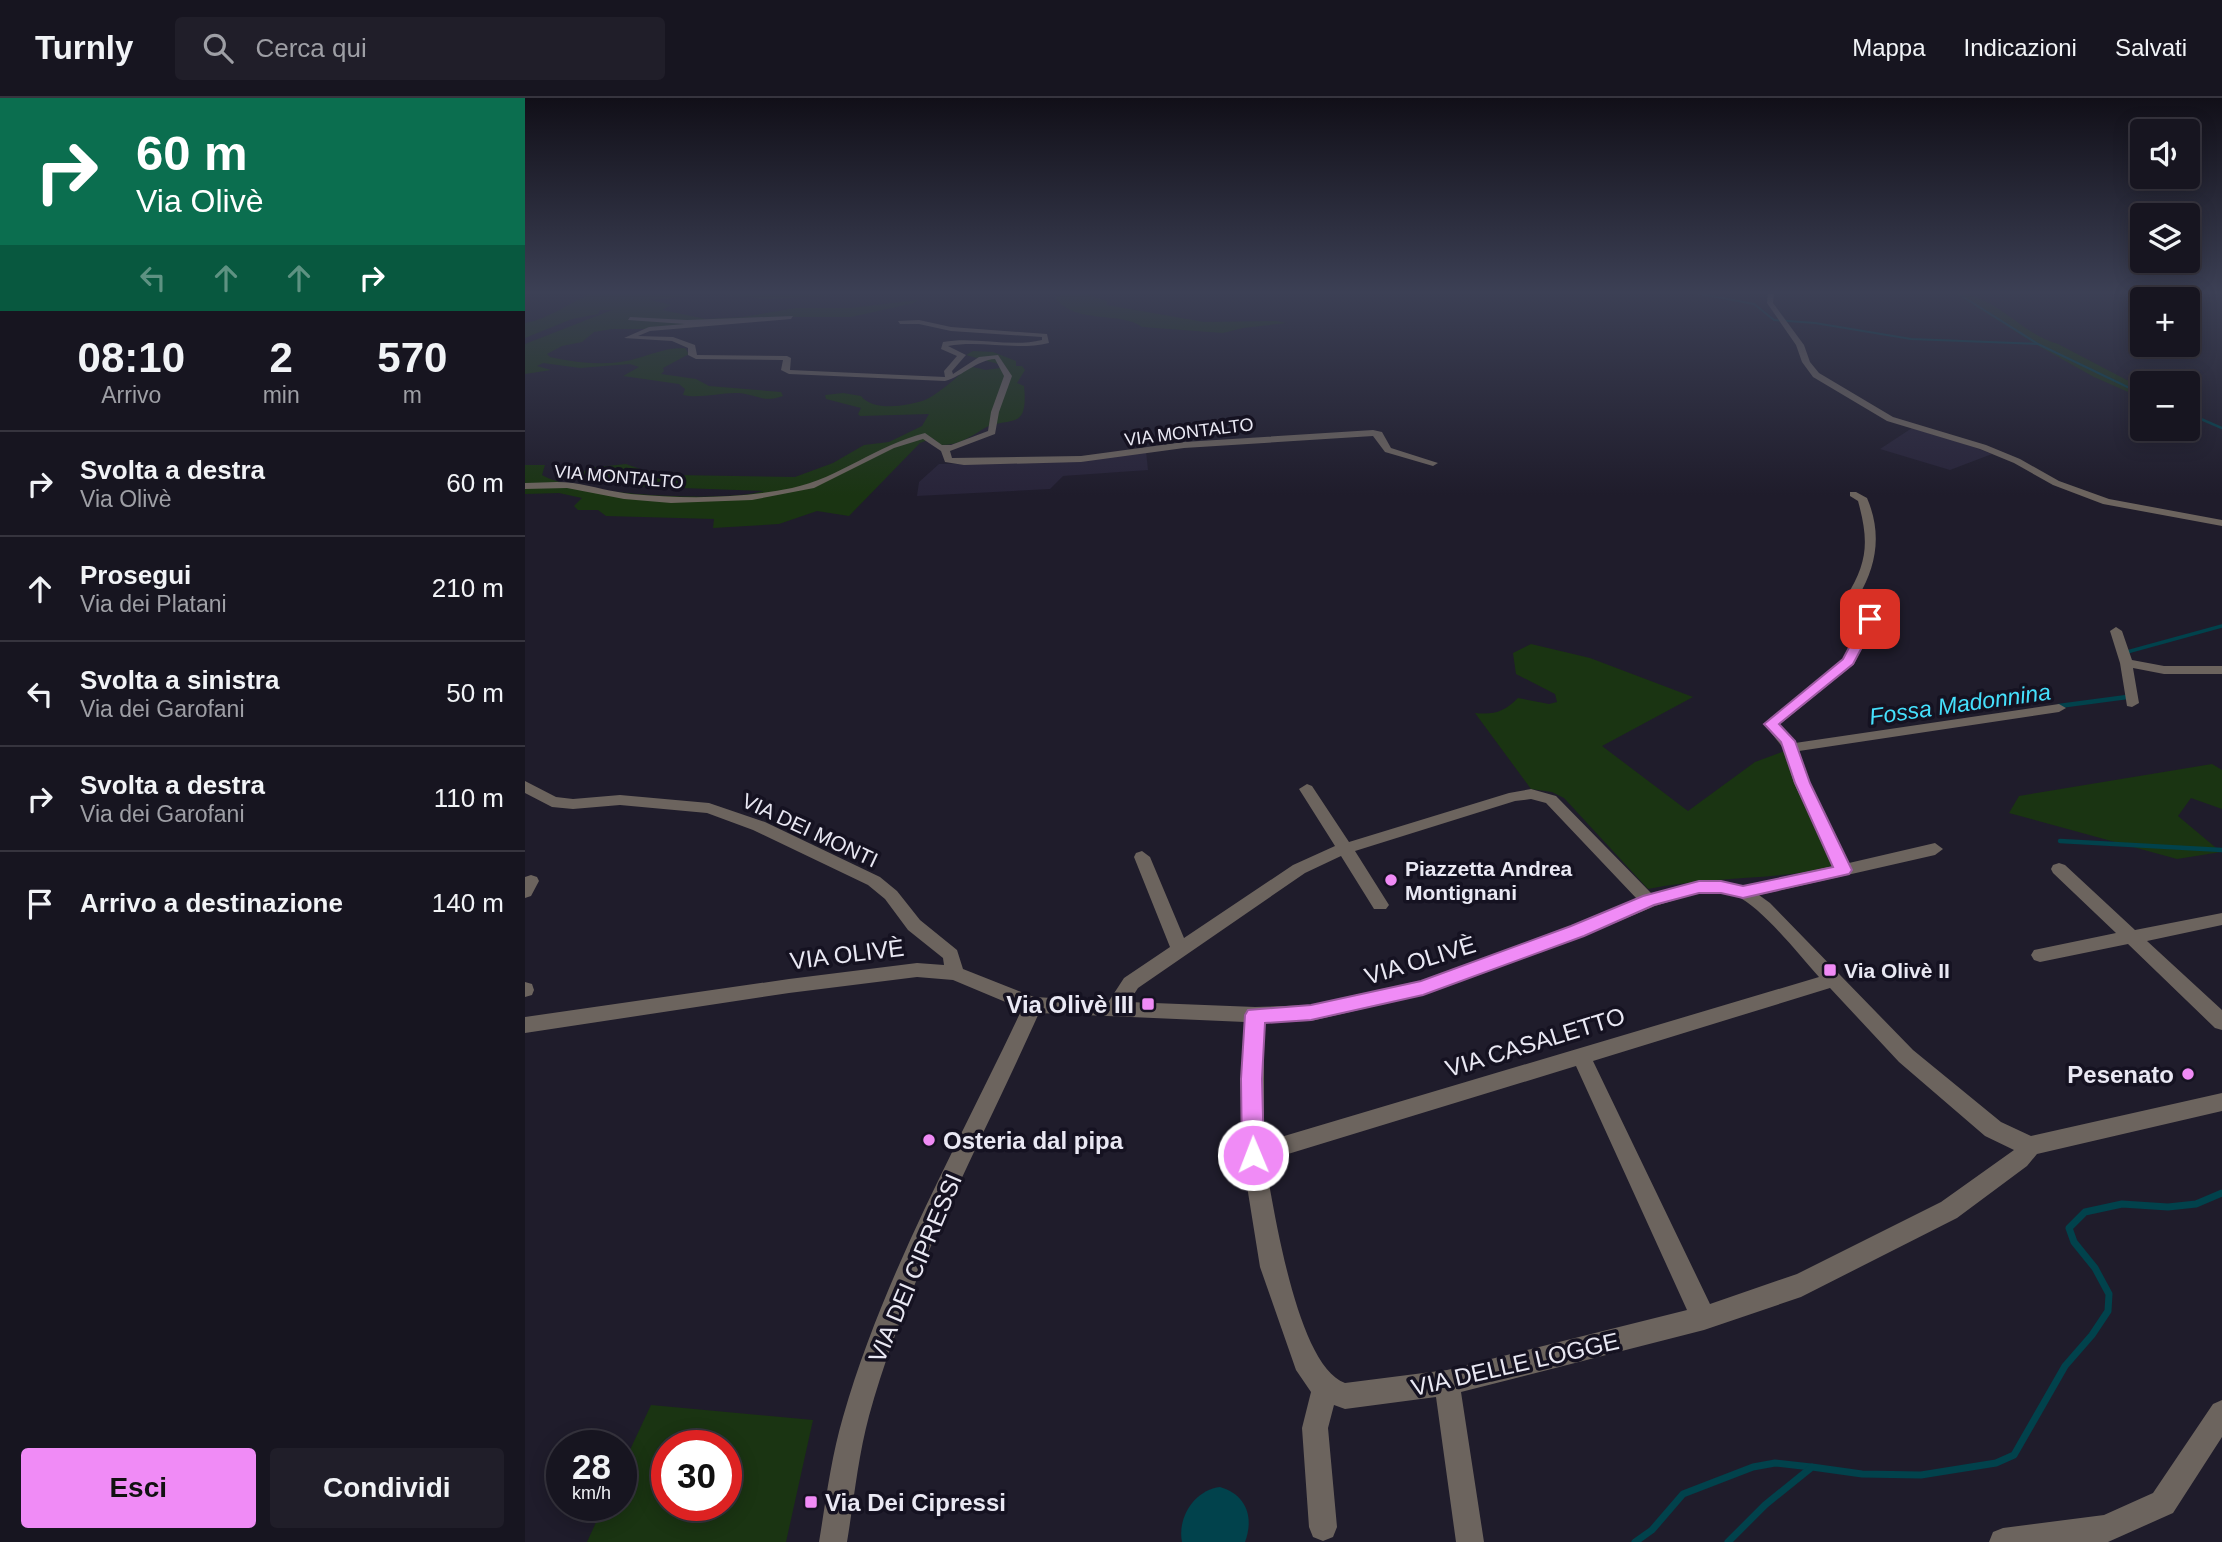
<!DOCTYPE html>
<html lang="it">
<meta charset="utf-8">
<style>
:root{--surface:#171520;--page:#201e29;--text:#f1f3f6;--muted:#9e9fa5;--line:#36343e;--accent:#f08bf6}
body{margin:0;font-family:Helvetica,sans-serif;background:var(--page);color:var(--text);height:100vh;display:flex;flex-direction:column;font-size:26px;white-space:nowrap}
*{box-sizing:border-box;margin:0}
p{font-size:23px;color:var(--muted)}
.icon{flex:none;width:38px;height:38px;fill:none;stroke:currentColor;stroke-width:2;stroke-linecap:round;stroke-linejoin:round}
.map{position:relative;flex:1;overflow:hidden}
.details{display:flex;flex-direction:column;background:var(--surface);width:525px}
.details>*{flex:none}
.hud{background:#0b6e4f;color:#fff;overflow:hidden}
.controls{position:absolute;left:1605px;top:21px;display:grid;gap:14px}
.controls a{display:grid;place-items:center;width:70px;height:70px;border-radius:7px;background:var(--surface);box-shadow:0 4px 18px #0003,0 0 0 2px var(--line);font-size:35px}
.speed{position:absolute;left:21px;top:1332px;display:flex;gap:14px;font-size:35px;font-weight:700;text-align:center}
.speed>*{display:grid;place-content:center;width:91px;height:91px;border-radius:50%;background:var(--surface);box-shadow:0 4px 18px #0003,0 0 0 2px var(--line);line-height:1}
.speed small{font-size:18px;font-weight:400}
.speed .limit{border:10px solid #d22;background:#fff;color:#111}
.pin{position:absolute;display:grid;place-items:center;width:60px;height:60px;color:#fff;margin:-30px;border-radius:14px;box-shadow:0 4px 10px #0006}
.me{position:absolute;width:77px;margin:-38px;rotate:359deg;stroke-linejoin:round;filter:drop-shadow(0 0 5px #0008)}
.turn{display:flex;align-items:center;gap:24px;height:147px;padding:0 21px;font-size:32px}
.turn .icon{width:91px;height:91px;stroke-width:2.5}
.turn b{display:block;font-size:49px;line-height:60px}
.lanes{display:flex;align-items:center;height:66px;padding:0 21px;background:#0003;justify-content:center;gap:35px;direction:ltr}
.lanes .off{opacity:.35}
.eta{display:flex;justify-content:space-evenly;align-items:center;height:119px;text-align:center}
.eta b{font-size:42px;font-weight:600;line-height:49px}
.button{display:flex;gap:14px;margin-top:auto;padding:14px 21px}
.button a{flex:1;height:80px;border-radius:7px;background:var(--accent);color:#111;font-size:28px;font-weight:600;line-height:80px;text-align:center}
.button a+a{background:var(--page);color:var(--text)}
ul{padding:0;list-style:none}
li{display:flex;align-items:center;gap:21px;height:105px;padding:0 21px;border-top:2px solid var(--line)}
li div{flex:1}
li b{display:block;font-size:26px}
li em{font-style:normal}
header{display:flex;align-items:center;gap:42px;box-sizing:border-box;height:98px;padding:0 35px;background:var(--surface);border-bottom:2px solid var(--line)}
header strong{font-size:33px}
nav{display:flex;gap:38px;margin-inline-start:auto;font-size:24px}
.search{width:490px;height:63px;background:var(--page);display:flex;align-items:center;gap:18px;box-sizing:border-box;padding:0 24px;border-radius:7px;color:var(--muted);font-size:26px}
main{display:flex;flex:1;min-height:0}
.map>svg:first-child{display:block}
</style>
<header>
<strong>Turnly</strong>
<div class="search"><svg class="icon" aria-label="search" viewBox="0 0 24 24"><circle cx="10" cy="10" r="6"/><path d="M15 15l6 6"/></svg>Cerca qui</div>
<nav><a>Mappa</a><a>Indicazioni</a><a>Salvati</a></nav>
</header>
<main>
<section class="details">
<div class="hud">
<div class="turn"><svg class="icon" aria-label="right" viewBox="0 0 24 24"><path d="M7 20v-9h11M14 6l5 5-5 5"/></svg><div><b>60 m</b>Via Olivè</div></div>
<div class="lanes"><svg class="icon off" aria-label="left" viewBox="0 0 24 24"><path d="M17 20v-9H6M10 6l-5 5 5 5"/></svg><svg class="icon off" aria-label="ahead" viewBox="0 0 24 24"><path d="M12 20V5M6 11l6-6 6 6"/></svg><svg class="icon off" aria-label="ahead" viewBox="0 0 24 24"><path d="M12 20V5M6 11l6-6 6 6"/></svg><svg class="icon" aria-label="right" viewBox="0 0 24 24"><path d="M7 20v-9h11M14 6l5 5-5 5"/></svg></div>
</div>
<div class="eta">
<div><b>08:10</b><p>Arrivo</p></div>
<div><b>2</b><p>min</p></div>
<div><b>570</b><p>m</p></div>
</div>
<ul>
<li><svg class="icon" aria-label="right" viewBox="0 0 24 24"><path d="M7 20v-9h11M14 6l5 5-5 5"/></svg><div><b>Svolta a destra</b><p>Via Olivè</p></div><em>60 m</em></li>
<li><svg class="icon" aria-label="ahead" viewBox="0 0 24 24"><path d="M12 20V5M6 11l6-6 6 6"/></svg><div><b>Prosegui</b><p>Via dei Platani</p></div><em>210 m</em></li>
<li><svg class="icon" aria-label="left" viewBox="0 0 24 24"><path d="M17 20v-9H6M10 6l-5 5 5 5"/></svg><div><b>Svolta a sinistra</b><p>Via dei Garofani</p></div><em>50 m</em></li>
<li><svg class="icon" aria-label="right" viewBox="0 0 24 24"><path d="M7 20v-9h11M14 6l5 5-5 5"/></svg><div><b>Svolta a destra</b><p>Via dei Garofani</p></div><em>110 m</em></li>
<li><svg class="icon" aria-label="arrive" viewBox="0 0 24 24"><path d="M6 21V4h12l-3 4 3 4H6"/></svg><div><b>Arrivo a destinazione</b></div><em>140 m</em></li>
</ul>
<div class="button"><a>Esci</a><a>Condividi</a></div>
</section>
<div class="map">
<svg width="1697" height="1444" viewBox="0 0 1697 1444">
<rect width="100%" height="100%" fill="#1f1c2b"/>
<g fill="#282439">
<polygon points="1387,330 1446,348 1467,356 1425,372 1355,351"/>
<polygon points="621,353 623,372 538,378 525,391 392,398 394,384 414,366 528,363"/>
</g>
<g fill="#1a3412" fill-rule="evenodd">
<path d="M68,195L161,197L165,198L126,202L146,207L137,212L181,221L218,219L271,210H326L392,202L389,205L326,219H268L150,231H87L69,234L57,244L37,248L22,256L25,259C52,265 86,269 113,260C130,255 141,250 160,250L164,256L138,270L139,273L136,276L171,281L184,288L256,294L258,298C238,305 233,297 214,295C195,294 176,301 158,297L160,291L154,286L98,278L114,269L105,266L55,270L18,265L12,268L26,272L0,276V246L87,212H75L73,216L47,221L0,240V225C25,221 44,204 68,195Z"/>
<polygon points="185,195 309,198 241,201"/>
<path d="M540,195L560,196L582,203V207L679,224L751,223L761,225L718,230L698,235L617,229C596,213 551,227 530,200Z"/>
<path d="M1429,195C1469,195 1496,236 1533,246L1617,290V300L1569,279L1510,246Z"/>
<path d="M448,253L468,254L491,263V268H497L500,272L492,285L499,288C504,336 482,317 458,331C442,341 432,348 412,347L408,340L395,345L324,418L292,413L254,426L188,430L189,421L81,418L73,412H53L49,408L57,400L34,395L0,396V367H20L17,377C50,397 201,405 239,393L103,388L66,382L56,376L63,370L101,366L118,372L149,377L270,379L308,365L339,347L364,344L397,328L404,316L335,318L333,316L336,310L301,301L300,297L318,295L336,298C348,314 383,308 400,302C410,298 436,277 443,268L461,272L475,270L477,267L441,257Z"/>
<path d="M1006,546L1065,560L1168,599L1077,648L1163,713L1230,664L1262,652L1313,769C1250,782 1186,778 1123,791L1039,700L1027,694L1006,691L950,615C969,617 979,614 993,600L1024,606L1032,604L1030,596L991,576L988,555Z"/>
<polygon points="1687,666 1697,672 1697,711 1666,700 1653,718 1696,754 1652,761 1484,715 1494,698"/>
<path d="M126,1307L288,1322L261,1444H62L79,1407H96V1371ZM142,1348H201V1407H142Z"/>
</g>
<path fill="#01424c" d="M695,1389C722,1397 729,1420 720,1444H657C652,1419 670,1392 695,1389Z"/>
<g fill="none" stroke-linecap="round" stroke-linejoin="round">
<g stroke="#01424c" stroke-width="2">
<polyline points="1170,195 1229,206 1249,222 1290,225 1386,241 1513,246"/>
<polyline points="1432,195 1513,246 1617,296"/>
</g>
<g stroke="#01424c" stroke-width="2.5">
<polyline points="1615,295 1617,296"/>
<polyline points="1662,315 1697,330"/>
</g>
<polyline stroke="#01424c" stroke-width="3.5" points="1602,557 1602,554 1697,528"/>
<g stroke="#01424c" stroke-width="4.5">
<polyline points="1534,608 1602,599"/>
<polyline points="1535,743 1697,752"/>
</g>
<g stroke="#01424c" stroke-width="7">
<polyline points="1110,1444 1127,1432 1158,1396 1228,1369 1250,1365 1286,1369"/>
<polyline points="1203,1444 1240,1407 1287,1369 1337,1376 1396,1377 1471,1365 1489,1357 1540,1268 1567,1237 1583,1213 1584,1196 1570,1170 1549,1144 1544,1130 1560,1114 1597,1106 1643,1109 1671,1106 1697,1095"/>
</g>
<g fill="#6c645e" fill-rule="evenodd">
<polygon points="1243,195 1249,195 1248,205 1279,247 1285,264 1294,275 1368,319 1461,347 1495,361 1534,383 1584,401 1697,422 1697,428 1578,406 1528,387 1489,365 1455,351 1362,323 1288,279 1277,264 1271,247 1242,205"/>
<path d="M268,218L266,221L125,233L113,238L148,239L170,247L172,257L262,258L266,260L265,272L420,279L419,273L432,258L416,251L418,244C451,238 485,250 517,242V239L426,233L394,226H375L373,223L394,222L426,229L522,236L524,245C490,253 457,242 423,248L441,257L427,273L428,276L454,259L473,257L487,278L474,314L470,336L425,353L427,360L556,358L659,344L848,332L857,334L866,350L913,365L908,368L860,354L848,338L659,350L556,364L439,367L420,364L416,353L398,341L369,350L289,390L227,402L146,405L99,401L42,390L0,391V385C16,385 32,383 48,385C68,388 87,394 106,396C159,401 215,401 267,390C314,380 352,347 400,335L417,347H426L463,333L466,314L479,278L470,261C452,262 438,278 420,283L264,276L256,272L258,262L171,261L163,257V250L147,243L99,240L124,229L160,226L103,222L105,219L162,222Z"/>
<path d="M1325,394H1331L1342,400C1357,435 1352,467 1333,499L1351,521L1329,566L1254,627L1270,645L1534,606L1541,610L1534,614L1274,653L1285,685L1324,765L1410,745L1418,751L1410,757L1234,797L1245,805L1388,952L1476,1024L1506,1038L1697,995V1013L1512,1056L1502,1068L1432,1120L1276,1199L1179,1232L936,1294L959,1444H931L911,1299L820,1311L809,1307L803,1330L812,1429L808,1439L798,1443L788,1439L784,1429L777,1330L786,1294L771,1272L735,1169L717,1057L720,924L514,915C455,1047 383,1177 344,1318C333,1359 329,1402 322,1444H294C301,1402 306,1360 318,1319C359,1176 434,1045 497,911L428,882L392,879L264,895L0,935V919L264,881L392,865L419,867L418,860L383,832L360,801L343,787L228,732L182,715L95,707L48,711L27,709L0,695V683L31,699L48,701L95,697L184,705L240,724L355,779L372,793L395,822L432,852L438,871L509,899L584,903L599,880L645,849L609,759L611,755L617,753L625,759L659,840L768,767L810,748L774,691L782,686L787,688L824,744L984,695L1006,691L1031,698L1127,796L1173,783H1196L1218,788L1309,768L1269,685L1259,651L1239,626L1319,561L1339,521L1321,499C1343,464 1344,443 1333,403L1325,398ZM1006,701L1021,705L1112,801L1047,828L896,883L786,907L730,909L604,904L613,890L780,775L816,758L849,811H861L864,807L830,753L990,703ZM1173,795C1186,795 1199,794 1211,798C1236,808 1275,858 1294,879L739,1044V924L786,923L898,897L1059,838L1130,808ZM1305,890L1374,964L1460,1038L1489,1052L1416,1104L1272,1176L1185,1206L1068,963ZM1051,968L1162,1212L922,1272L820,1285C772,1268 749,1111 740,1063Z"/>
<polygon points="1591,529 1597,533 1607,562 1639,568 1697,568 1697,576 1639,576 1608,570 1614,605 1607,609 1602,608 1595,565 1585,533"/>
<polygon points="1534,765 1540,767 1610,832 1697,815 1697,827 1622,843 1697,912 1697,932 1690,930 1603,846 1515,864 1509,862 1506,857 1509,852 1591,835 1528,775 1526,771 1528,767"/>
<polygon points="6,777 12,779 14,783 6,798 0,800 0,779"/>
<polygon points="0,884 7,886 9,892 7,897 0,899"/>
<polygon points="1697,1302 1697,1339 1648,1415 1583,1444 1464,1444 1468,1434 1478,1430 1579,1417 1628,1395 1688,1306"/>
</g>
</g>
<linearGradient id="sky" x2="0" y2="1"><stop stop-color="#110f18"/><stop offset="0.49" stop-color="#3c4055"/><stop offset="1" stop-color="#3c4055" stop-opacity="0"/></linearGradient>
<rect width="1697" height="397" fill="url(#sky)"/>
<polygon fill="#f08bf6" stroke="#9c5aa0" stroke-width="2" points="1345,518 1352,521 1328,566 1254,626 1270,643 1285,685 1327,772 1324,776 1218,800 1196,795 1174,795 1129,807 1059,838 898,897 786,922 740,925 737,981 739,1057 736,1064 728,1067 720,1064 717,1057 716,981 720,917 723,912 786,907 896,883 1046,828 1118,798 1174,783 1196,783 1218,788 1308,769 1270,685 1256,644 1239,626 1318,561 1339,521"/>
<g fill="#f08bf6" stroke="#151221" stroke-width="2.5">
<circle cx="866" cy="782" r="7"/>
<rect x="1298" y="865" width="14" height="14" rx="3.5"/>
<rect x="616" y="899" width="14" height="14" rx="3.5"/>
<circle cx="1663" cy="976" r="7"/>
<circle cx="404" cy="1042" r="7"/>
<rect x="279" y="1397" width="14" height="14" rx="3.5"/>
</g>
<g text-anchor="middle" dominant-baseline="central" stroke-width="7" stroke-linejoin="round" paint-order="stroke">
<g font-size="18" fill="#e9e8f3" stroke="#151221">
<text transform="translate(664 334) rotate(-7)">VIA MONTALTO</text>
<text transform="translate(94 379) rotate(5)">VIA MONTALTO</text>
</g>
<g font-size="21" fill="#e9e8f3" stroke="#151221">
<text transform="translate(285 732) rotate(25)">VIA DEI MONTI</text>
</g>
<g font-size="21" font-weight="bold" fill="#e9e8f3" stroke="#151221" text-anchor="start">
<text x="880" y="770">Piazzetta Andrea<tspan x="880" dy="24">Montignani</tspan></text>
<text x="1319" y="872">Via Olivè II</text>
</g>
<g font-size="23" font-style="italic" fill="#45e0fc" stroke="#151221">
<text transform="translate(1435 606) rotate(-8)">Fossa Madonnina</text>
</g>
<g font-size="24" fill="#e9e8f3" stroke="#151221">
<text transform="translate(322 856) rotate(-7)">VIA OLIVÈ</text>
<text transform="translate(895 862) rotate(-17)">VIA OLIVÈ</text>
<text transform="translate(1010 944) rotate(-17)">VIA CASALETTO</text>
<text transform="translate(390 1170) rotate(-67)">VIA DEI CIPRESSI</text>
<text transform="translate(990 1266) rotate(-13)">VIA DELLE LOGGE</text>
</g>
<g font-size="24" font-weight="bold" fill="#e9e8f3" stroke="#151221" text-anchor="end">
<text x="609" y="906">Via Olivè III</text>
<text x="1649" y="976">Pesenato</text>
<text x="418" y="1042" text-anchor="start">Osteria dal pipa</text>
<text x="300" y="1404" text-anchor="start">Via Dei Cipressi</text>
</g>
</g>
</svg>
<div class="controls">
<a><svg class="icon" aria-label="sound" viewBox="0 0 24 24"><path d="M4 9h4l5-4v14l-5-4H4zM17 9q2 3 0 6"/></svg></a>
<a><svg class="icon" aria-label="layers" viewBox="0 0 24 24"><path d="M12 4l9 5-9 5-9-5zM3 14l9 5 9-5"/></svg></a>
<a>+</a>
<a>−</a>
</div>
<div class="speed"><div>28<small>km/h</small></div><div class="limit">30</div></div>
<div class="pin" style="left:1345px;top:521px;background:#d93025"><svg class="icon" aria-label="arrive" viewBox="0 0 24 24"><path d="M6 21V4h12l-3 4 3 4H6"/></svg></div>
<svg class="me" style="left:728px;top:1057px" viewBox="-20 -20 40 40"><circle r="17" fill="#f08bf6" stroke="#fff" stroke-width="3"/><path d="M0-11L8 9 0 5-8 9z" fill="#fff"/></svg>
</div>
</main>
